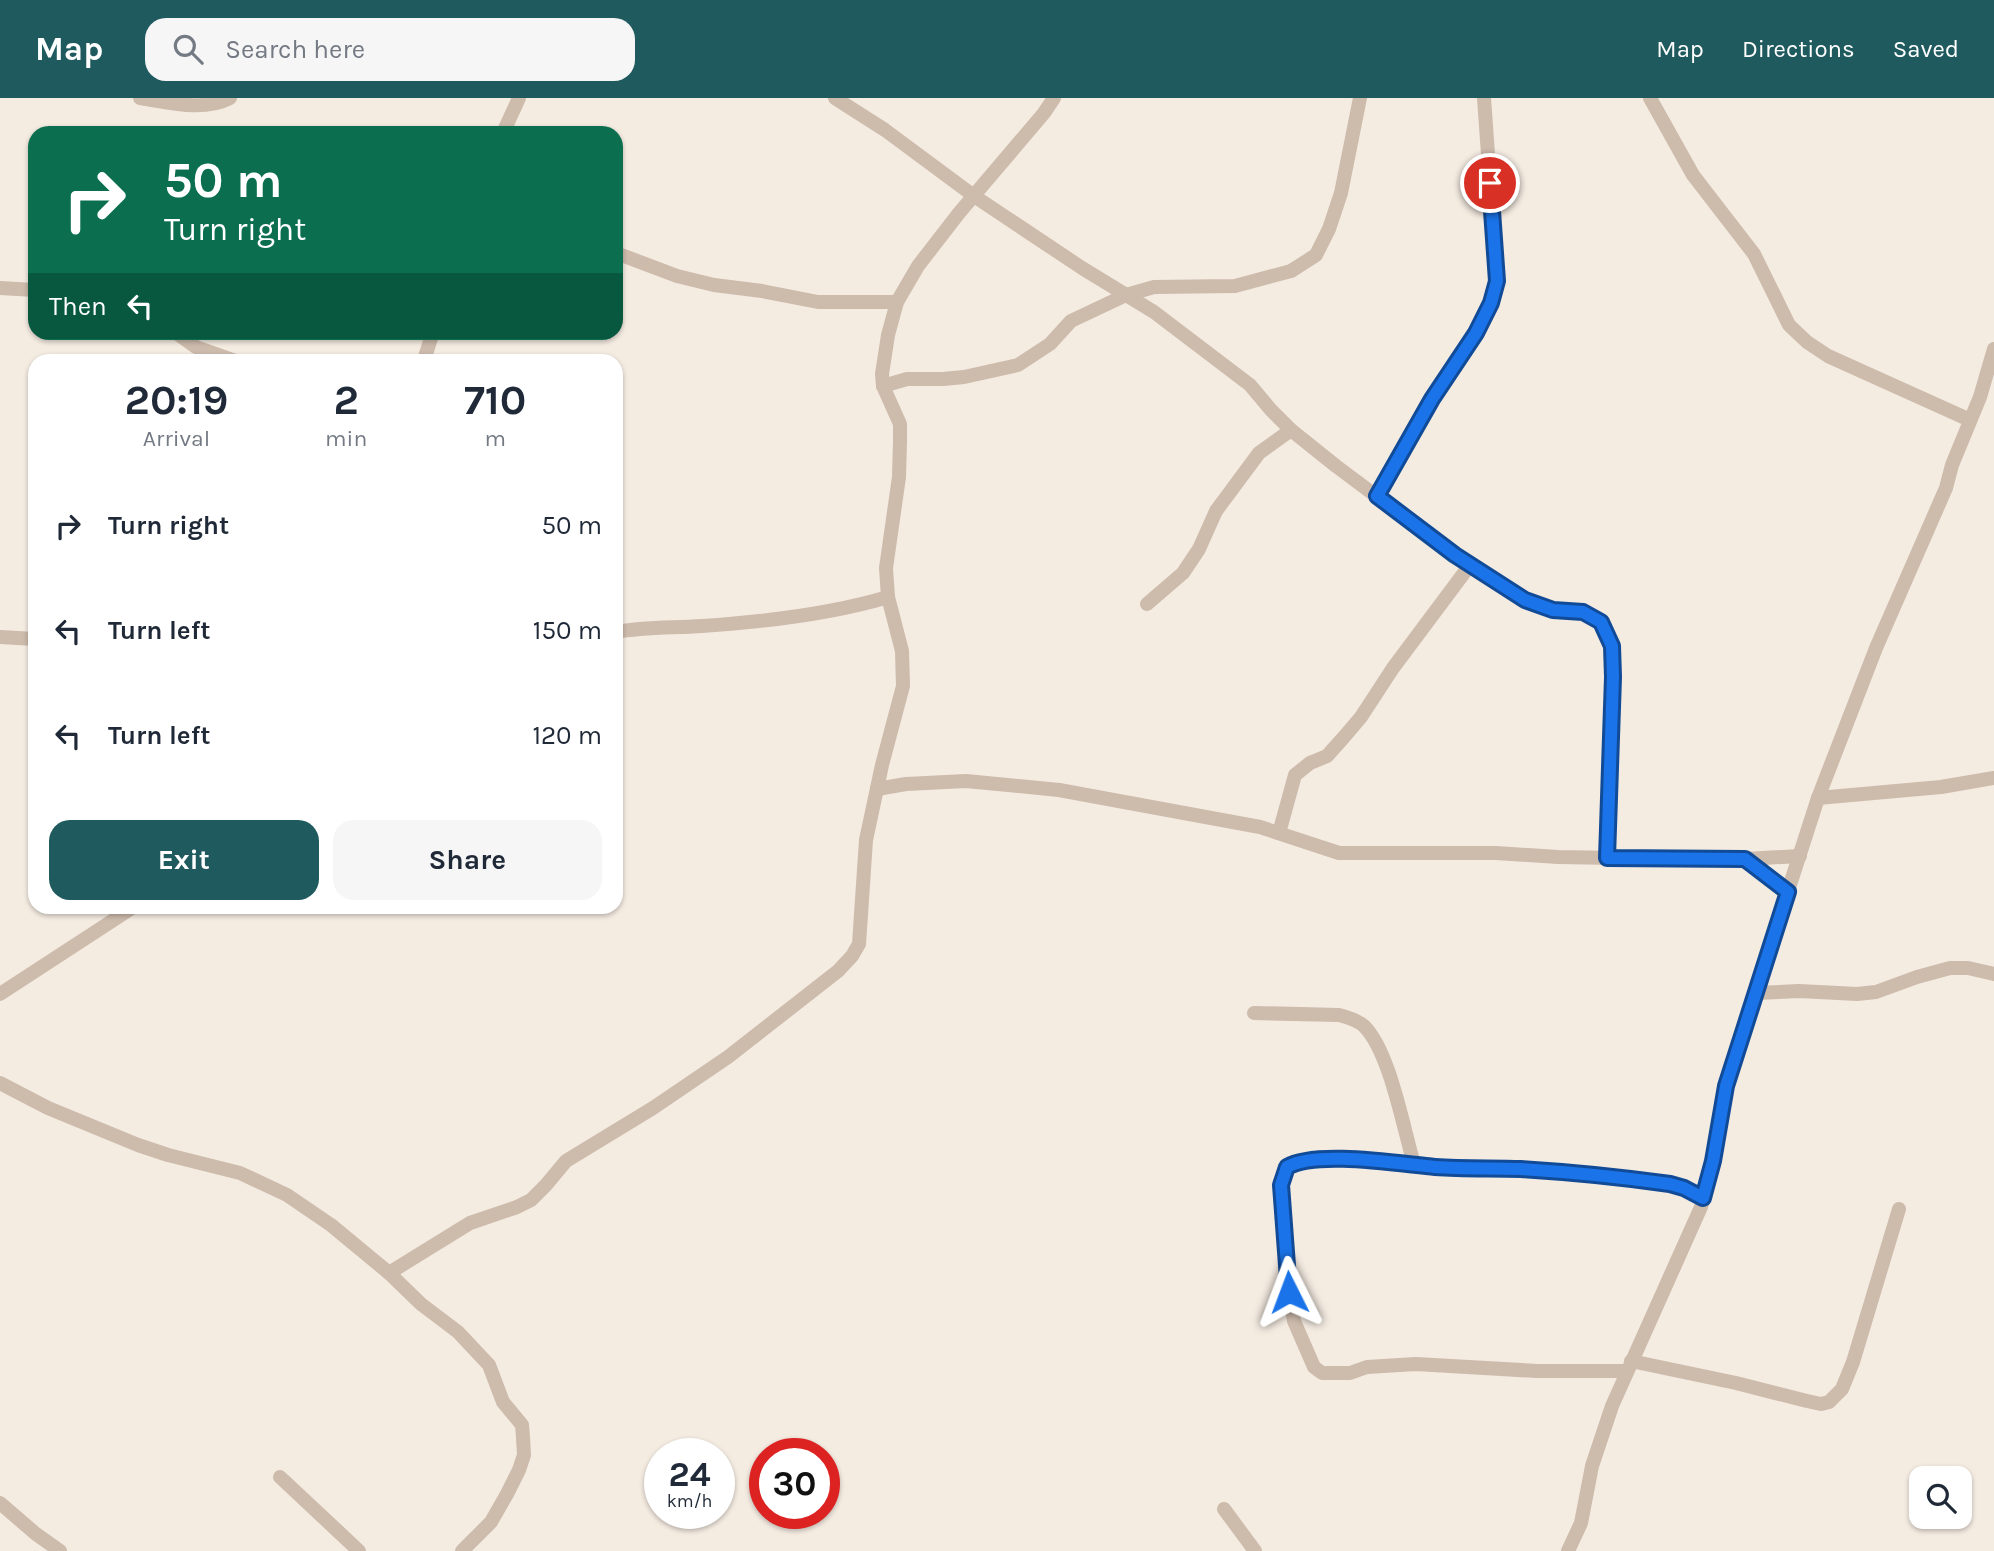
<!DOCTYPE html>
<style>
:root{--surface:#fff;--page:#f6f6f7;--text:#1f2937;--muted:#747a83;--accent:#1f5a5e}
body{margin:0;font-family:Karla,sans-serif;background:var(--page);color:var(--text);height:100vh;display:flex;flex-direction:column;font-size:26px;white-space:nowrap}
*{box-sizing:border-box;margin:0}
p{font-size:23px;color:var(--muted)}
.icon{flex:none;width:38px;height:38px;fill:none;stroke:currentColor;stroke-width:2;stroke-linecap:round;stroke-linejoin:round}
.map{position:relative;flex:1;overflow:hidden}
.details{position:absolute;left:28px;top:256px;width:595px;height:560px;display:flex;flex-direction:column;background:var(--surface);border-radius:21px;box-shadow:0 2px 5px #0004}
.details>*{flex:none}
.guide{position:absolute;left:28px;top:28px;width:595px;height:214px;border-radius:21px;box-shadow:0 2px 5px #0004;background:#0b6e4f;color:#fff;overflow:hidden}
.tools{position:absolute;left:1909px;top:1368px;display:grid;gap:14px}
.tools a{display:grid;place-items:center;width:63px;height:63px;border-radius:14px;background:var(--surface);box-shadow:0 2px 5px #0004;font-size:35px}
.speed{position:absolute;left:644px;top:1340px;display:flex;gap:14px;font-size:35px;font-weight:700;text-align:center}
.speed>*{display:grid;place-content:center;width:91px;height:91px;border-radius:50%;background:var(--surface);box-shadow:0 2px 5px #0004;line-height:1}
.speed small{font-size:18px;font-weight:400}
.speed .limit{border:10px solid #d22;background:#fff;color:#111}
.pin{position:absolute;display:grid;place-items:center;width:60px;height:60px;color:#fff;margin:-30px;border:4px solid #fff;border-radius:50%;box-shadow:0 2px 7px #0007}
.me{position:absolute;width:77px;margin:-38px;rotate:357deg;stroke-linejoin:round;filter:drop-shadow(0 0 5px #0008)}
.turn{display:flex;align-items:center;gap:24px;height:147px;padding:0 21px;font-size:32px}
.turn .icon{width:91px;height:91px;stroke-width:2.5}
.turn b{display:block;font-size:49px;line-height:60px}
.then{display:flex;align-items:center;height:66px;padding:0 21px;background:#0003;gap:14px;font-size:26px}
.eta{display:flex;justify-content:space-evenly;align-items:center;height:119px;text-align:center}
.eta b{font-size:42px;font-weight:700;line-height:49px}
.button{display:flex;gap:14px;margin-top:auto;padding:14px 21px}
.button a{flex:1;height:80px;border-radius:21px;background:var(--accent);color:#fff;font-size:28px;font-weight:700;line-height:80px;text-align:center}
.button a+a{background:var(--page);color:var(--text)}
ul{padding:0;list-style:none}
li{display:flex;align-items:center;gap:21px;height:105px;padding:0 21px}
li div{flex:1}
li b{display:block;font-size:26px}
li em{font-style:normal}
header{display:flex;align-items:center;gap:42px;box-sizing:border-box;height:98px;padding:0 35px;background:var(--accent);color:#fff}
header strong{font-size:33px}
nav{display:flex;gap:38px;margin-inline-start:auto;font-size:24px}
.search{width:490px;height:63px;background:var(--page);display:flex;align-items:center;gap:18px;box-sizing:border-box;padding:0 24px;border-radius:21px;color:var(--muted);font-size:26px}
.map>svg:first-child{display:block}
</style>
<header>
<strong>Map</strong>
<div class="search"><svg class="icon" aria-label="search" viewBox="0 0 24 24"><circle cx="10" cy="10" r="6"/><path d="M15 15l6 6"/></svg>Search here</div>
<nav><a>Map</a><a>Directions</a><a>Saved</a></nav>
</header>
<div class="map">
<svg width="1994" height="1453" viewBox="0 0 1994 1453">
<rect width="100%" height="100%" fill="#f4ebe1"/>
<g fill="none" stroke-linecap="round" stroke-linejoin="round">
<g stroke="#cdbbac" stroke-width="14">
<path d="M140,0C168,4 203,14 230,0"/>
<polyline points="835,0 885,32 974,98 1082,170 1154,214 1250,287 1271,312 1291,332 1336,368 1455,457 1525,502 1553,512 1583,514 1601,524 1612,548 1613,579 1607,760"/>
<polyline points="1650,0 1693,77 1754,156 1789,227 1807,244 1828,258 1970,322"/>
<polyline points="503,35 519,0"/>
<polyline points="616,155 677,178 714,187 762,193 818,204 897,204"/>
<polyline points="0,190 35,192"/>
<polyline points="175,234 196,249 233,262"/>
<polyline points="424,262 433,234"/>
<polyline points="883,288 907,281 943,281 964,279 1018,267 1050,246 1071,223 1126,197 1154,189 1235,188 1291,173 1316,157 1329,131 1341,95 1360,0"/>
<path d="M1377,398C1395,366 1412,332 1432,300C1456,261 1485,227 1497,183L1484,0"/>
<polyline points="1147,506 1183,475 1199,451 1216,413 1259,355 1291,332"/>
<path d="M616,534C644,529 673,530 702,528C762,524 831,516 888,499"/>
<polyline points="0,539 35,541"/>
<polyline points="877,691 906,686 966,683 1059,692 1260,729 1339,755 1496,755 1558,759 1675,761 1745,761 1800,758"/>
<polyline points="1818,700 1941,689 1994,680"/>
<polyline points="1279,735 1295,677 1310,665 1327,658 1344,639 1361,619 1393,570 1470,467"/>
<polyline points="1745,761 1788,794"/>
<polyline points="1756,895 1799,893 1857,896 1876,894 1917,879 1950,870 1968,870 1994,876"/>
<polyline points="0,896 135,808"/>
<path d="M1254,915L1339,917C1347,919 1357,922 1364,928C1390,954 1403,1029 1414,1066"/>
<polyline points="0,985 48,1010 138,1047 168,1057 240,1075 287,1097 331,1127 389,1175 421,1206 458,1234 489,1267 503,1304 522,1327 523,1339 524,1357 519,1372 507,1396 491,1424 462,1453"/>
<polyline points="389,1175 470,1125 517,1109 531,1102 546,1087 566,1063 653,1010 728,959 838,873 852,858 859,846 866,742 882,667 903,588 902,553 888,499 886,470 899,379 900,343 900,326 883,288 882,276 888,237 897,204 918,168 959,115 1044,15 1054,0"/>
<polyline points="1631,1263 1736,1285 1807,1303 1821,1306 1829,1304 1842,1291 1853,1264 1899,1111"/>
<polyline points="1627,1273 1537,1273 1416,1266 1367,1269 1350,1275 1322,1275 1314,1269 1294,1223 1289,1194 1281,1087 1288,1069 1296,1064 1322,1061 1414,1066 1433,1069 1521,1071 1670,1086 1684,1090 1704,1100"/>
<polyline points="280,1379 359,1453"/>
<polyline points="0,1405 36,1436 60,1453"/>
<polyline points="1224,1411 1255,1453"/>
<polyline points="1568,1453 1581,1425 1592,1368 1612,1308 1701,1109 1713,1063 1725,988 1818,700 1876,550 1946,390 1952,367 1980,299 1994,251"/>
</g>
</g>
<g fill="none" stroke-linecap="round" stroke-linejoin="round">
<defs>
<path id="route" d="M1289,1194L1281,1087L1287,1069C1316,1052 1400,1066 1435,1069C1464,1071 1492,1070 1521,1071C1570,1074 1621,1079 1670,1086L1684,1090L1703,1100L1713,1063L1726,988L1788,794L1745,761L1607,760L1613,579L1612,548L1601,524L1583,514L1553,512L1525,502L1455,457L1377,398L1432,301L1476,235L1491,205L1497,183L1490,85"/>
</defs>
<use href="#route" stroke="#114b97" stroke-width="18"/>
<use href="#route" stroke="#1a73e8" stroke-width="12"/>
</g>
</svg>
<div class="tools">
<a><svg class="icon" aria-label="search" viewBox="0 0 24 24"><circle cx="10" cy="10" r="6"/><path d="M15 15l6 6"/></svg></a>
</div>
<div class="speed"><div>24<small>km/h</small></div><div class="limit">30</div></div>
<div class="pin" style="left:1490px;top:85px;background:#d93025"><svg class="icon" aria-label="arrive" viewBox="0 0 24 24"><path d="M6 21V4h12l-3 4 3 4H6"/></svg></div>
<svg class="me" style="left:1289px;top:1194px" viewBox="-20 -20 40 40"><path d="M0-17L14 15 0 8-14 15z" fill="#1a73e8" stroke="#fff" stroke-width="4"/></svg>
<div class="guide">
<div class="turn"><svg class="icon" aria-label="right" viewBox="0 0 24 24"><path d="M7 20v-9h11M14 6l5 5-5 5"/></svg><div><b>50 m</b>Turn right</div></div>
<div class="then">Then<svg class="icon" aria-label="left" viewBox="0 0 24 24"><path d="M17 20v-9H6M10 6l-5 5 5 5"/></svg></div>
</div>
<section class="details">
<div class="eta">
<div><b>20:19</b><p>Arrival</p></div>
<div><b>2</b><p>min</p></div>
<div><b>710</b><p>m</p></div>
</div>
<ul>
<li><svg class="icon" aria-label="right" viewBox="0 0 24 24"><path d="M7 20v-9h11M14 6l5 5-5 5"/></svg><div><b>Turn right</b></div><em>50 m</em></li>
<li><svg class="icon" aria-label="left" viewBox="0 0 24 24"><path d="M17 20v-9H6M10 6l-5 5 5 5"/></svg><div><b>Turn left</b></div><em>150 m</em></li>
<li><svg class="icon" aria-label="left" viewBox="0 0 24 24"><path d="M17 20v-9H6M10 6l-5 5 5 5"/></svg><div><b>Turn left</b></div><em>120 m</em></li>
</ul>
<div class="button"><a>Exit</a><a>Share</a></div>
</section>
</div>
